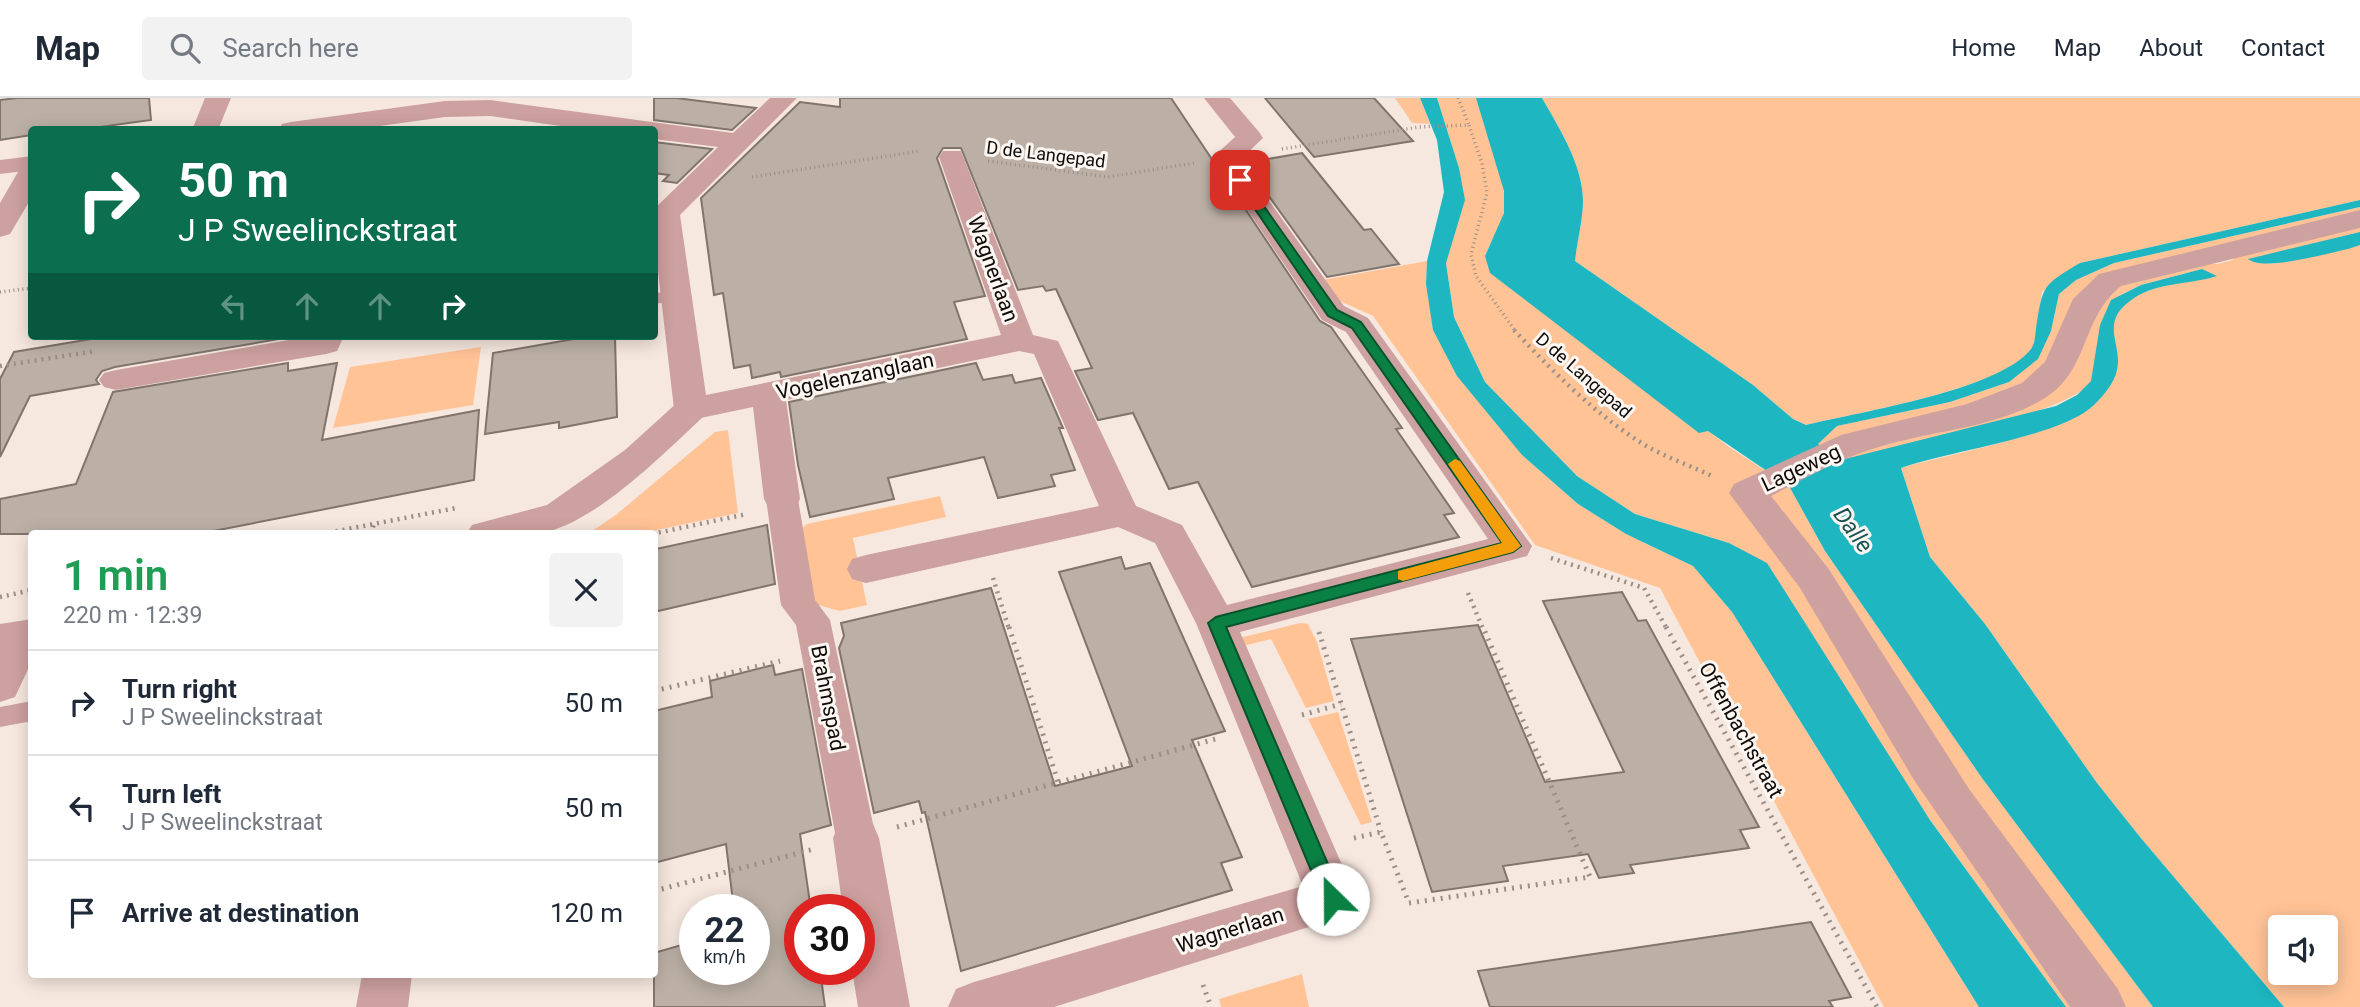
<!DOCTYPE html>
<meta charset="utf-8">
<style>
:root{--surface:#fff;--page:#f2f2f3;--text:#1f2937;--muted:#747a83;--line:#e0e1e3}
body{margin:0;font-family:Roboto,sans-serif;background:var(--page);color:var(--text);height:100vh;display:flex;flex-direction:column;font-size:26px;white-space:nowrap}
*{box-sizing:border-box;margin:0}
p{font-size:23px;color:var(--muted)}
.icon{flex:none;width:38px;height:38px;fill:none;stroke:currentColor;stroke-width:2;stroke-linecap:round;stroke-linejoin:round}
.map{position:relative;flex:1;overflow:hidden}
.sheet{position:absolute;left:28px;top:432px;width:630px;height:448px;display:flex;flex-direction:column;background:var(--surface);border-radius:7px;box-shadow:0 4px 18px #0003}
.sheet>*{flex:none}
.hud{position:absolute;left:28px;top:28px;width:630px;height:214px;border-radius:7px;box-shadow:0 4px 18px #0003;background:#0b6e4f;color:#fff;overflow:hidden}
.controls{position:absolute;left:2268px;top:817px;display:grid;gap:14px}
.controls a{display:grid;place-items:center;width:70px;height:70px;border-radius:7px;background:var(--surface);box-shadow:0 4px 18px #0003;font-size:35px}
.speed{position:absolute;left:679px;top:796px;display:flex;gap:14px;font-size:35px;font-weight:700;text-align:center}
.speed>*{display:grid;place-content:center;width:91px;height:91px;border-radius:50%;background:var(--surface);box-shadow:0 4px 18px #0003;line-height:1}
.speed small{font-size:18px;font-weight:400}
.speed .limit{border:10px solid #d22;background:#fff;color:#111}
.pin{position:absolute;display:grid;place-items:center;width:60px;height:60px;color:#fff;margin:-30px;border-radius:14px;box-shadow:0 4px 10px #0006}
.me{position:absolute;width:77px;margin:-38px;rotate:337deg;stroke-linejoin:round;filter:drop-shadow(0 0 5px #0008)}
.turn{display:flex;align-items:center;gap:24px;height:147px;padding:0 35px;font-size:32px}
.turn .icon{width:91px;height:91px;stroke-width:2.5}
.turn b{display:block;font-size:49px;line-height:60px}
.lanes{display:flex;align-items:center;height:66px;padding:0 35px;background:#0003;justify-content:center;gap:35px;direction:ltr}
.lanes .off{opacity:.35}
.round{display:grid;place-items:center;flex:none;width:74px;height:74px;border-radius:7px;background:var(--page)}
.overview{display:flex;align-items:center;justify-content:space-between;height:119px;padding:0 35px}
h1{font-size:42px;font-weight:600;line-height:52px;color:#1e9e55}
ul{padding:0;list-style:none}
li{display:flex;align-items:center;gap:21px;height:105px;padding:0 35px;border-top:2px solid var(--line)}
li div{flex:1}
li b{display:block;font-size:26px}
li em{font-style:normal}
header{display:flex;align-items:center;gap:42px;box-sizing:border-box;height:98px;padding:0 35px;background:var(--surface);border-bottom:2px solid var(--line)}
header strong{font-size:33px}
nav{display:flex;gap:38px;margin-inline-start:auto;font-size:24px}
.search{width:490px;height:63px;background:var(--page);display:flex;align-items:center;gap:18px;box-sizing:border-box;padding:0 24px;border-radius:7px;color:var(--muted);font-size:26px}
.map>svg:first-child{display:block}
</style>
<header>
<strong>Map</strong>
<div class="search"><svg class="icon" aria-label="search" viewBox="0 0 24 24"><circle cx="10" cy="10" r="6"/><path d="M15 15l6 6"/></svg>Search here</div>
<nav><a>Home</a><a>Map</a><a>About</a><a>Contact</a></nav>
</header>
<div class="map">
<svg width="2360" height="909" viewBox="0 0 2360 909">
<rect width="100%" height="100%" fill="#f6e8df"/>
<g fill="#ffc396" fill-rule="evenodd">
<polygon points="1395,0 1420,0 1430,26 1412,25"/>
<path d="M1437,0H1476C1487,28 1508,83 1504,113C1502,127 1490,144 1485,158L1729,349L1789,388L1825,453L1982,680L2153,909H2115L1903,610L1781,410L1762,420L2090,909H2066L1729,445L1635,416L1577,378L1485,284L1454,219L1446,165L1459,70Z"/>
<path d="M1542,0H2360V102L2080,165L2042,194C2039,211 2039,231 2034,247C2018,288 1850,316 1806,327L1793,321L1753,287L1575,163C1577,144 1583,122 1583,103C1583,67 1559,30 1542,0Z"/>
<polygon points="2360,109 2360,117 2137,169 2026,288 1991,302 1820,348 1817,346 1837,328 1950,304 2009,284 2051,233 2059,196 2076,182 2114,165"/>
<path d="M2360,127V134L2249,162L2272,166L2360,147V909H2284L2140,739L2097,685L1985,526L1930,459L1901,370C1946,357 2059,336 2091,309C2103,300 2111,281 2118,268C2115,253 2108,234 2116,219C2130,189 2178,185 2206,181L2202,171L2141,187L2120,197C2113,218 2102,267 2091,284C2068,317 1886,353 1841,362L1860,349L2008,310L2093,206L2122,184L2202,164L2217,166L2233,162L2231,157ZM2280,830H2326V875H2280Z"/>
<polygon points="1427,163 1426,186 1522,357 1578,406 1626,436 1693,468 1732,514 1979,909 1884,909 1660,490 1535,447 1373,218 1329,198 1317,183"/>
<polygon points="481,249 473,307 333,330 350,269"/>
<polygon points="728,332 738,415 638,436 588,436 617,416 715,334"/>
<polygon points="940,398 946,419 853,440 867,507 840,513 807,504 796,436 807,426"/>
<polygon points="1300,525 1308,526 1317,544 1334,603 1306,610 1271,541 1243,548 1235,541"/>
<polygon points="1338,614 1372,724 1361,727 1308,621"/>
<polygon points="1302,876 1309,909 1221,909 1219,901"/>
</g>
<g fill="#1eb6c1">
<polygon points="1420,0 1437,0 1459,70 1465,102 1446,165 1454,219 1485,284 1577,378 1635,416 1729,445 1767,465 1930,722 2066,909 1979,909 1732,514 1693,468 1626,436 1578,406 1522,357 1457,278 1433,232 1426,186 1427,163 1444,94 1437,42"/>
<path d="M1476,0H1542C1559,30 1583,67 1583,103C1583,122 1577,144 1575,163L1753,287L1793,321L1806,327C1859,314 2000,292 2031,251C2035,246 2035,238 2036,231C2043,188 2041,188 2080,165L2360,102V109L2114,165L2076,182L2059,196L2051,233L2038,261L2009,284L1950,304L1837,328L1818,346L1841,362L2056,308L2077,297L2091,283L2100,227L2111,202L2141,187L2202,171L2217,178C2189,187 2154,184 2130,203C2099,226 2123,246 2117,272C2115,284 2103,298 2094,307C2061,339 1948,353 1901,370L1930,459L1985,526L2097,685L2140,739L2284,909H2153L1982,680L1825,453L1789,388L1708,333L1699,335L1490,175L1485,158L1504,115V93Z"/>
<path d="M2360,134V147L2348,151C2328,155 2263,174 2248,161Z"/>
</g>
<g fill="#bcb0a6" stroke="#80746c" stroke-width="2">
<polygon points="17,0 149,0 151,22 78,32 32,32 32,37 0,42 0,2"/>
<polygon points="654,0 676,0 756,10 732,32 654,22"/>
<polygon points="840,0 1171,0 1320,223 1331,229 1402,330 1396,331 1454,415 1444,417 1459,439 1252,489 1198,384 1169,391 1133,315 1098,322 1075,273 1092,270 1056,191 1046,193 1043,188 1018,192 961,50 943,50 937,60 985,198 954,204 967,241 781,279 780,274 752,280 750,267 734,270 723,195 714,197 701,100 800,4 840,9"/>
<polygon points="1265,0 1374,0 1413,43 1314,59"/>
<polygon points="654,44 712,51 677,85 663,83 669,77 654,75"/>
<polygon points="1302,55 1364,132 1371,131 1399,166 1327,179 1245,65"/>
<polygon points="109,238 285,238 285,240 115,269 102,273 96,282 99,286 30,298 0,359 0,281 14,254"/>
<polygon points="591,238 615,238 617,319 559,330 559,324 485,336 493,255"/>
<polygon points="288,265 288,273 337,265 322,342 479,312 474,382 198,436 0,436 0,401 76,386 113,294"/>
<polygon points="976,265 983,282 1012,277 1015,285 1041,280 1063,330 1059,330 1075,372 1051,377 1055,388 998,400 984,359 888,380 894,401 810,419 798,367 789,304"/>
<polygon points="767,427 775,486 654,514 656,451"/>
<polygon points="1121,459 1125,471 1150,465 1225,633 1192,642 1242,759 1221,765 1232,792 961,873 925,714 922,715 919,703 874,715 839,550 844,538 841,525 991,490 1055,688 1132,668 1059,474"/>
<polygon points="1622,494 1638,523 1646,522 1759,729 1740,732 1749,750 1630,767 1634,775 1599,780 1588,756 1503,768 1508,783 1432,794 1351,541 1478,527 1545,684 1624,674 1543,503"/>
<polygon points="773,567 775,577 802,571 831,727 800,736 811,812 800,812 800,872 820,872 825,909 654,909 654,855 695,843 695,872 754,872 754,812 734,812 726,746 654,765 654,613 712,599 710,583"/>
<polygon points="1811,824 1851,899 1829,903 1833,909 1490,909 1478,873"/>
</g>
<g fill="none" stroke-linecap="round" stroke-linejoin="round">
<g stroke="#998f89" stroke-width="3.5" stroke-dasharray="1 3.5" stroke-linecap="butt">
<polyline points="1458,0 1469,27"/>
<polyline points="1282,51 1419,29 1469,27 1482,65 1487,95 1471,156 1476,178 1516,234"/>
<polyline points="988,63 1108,79 1194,65"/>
<polyline points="752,79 920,53"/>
<polyline points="0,194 32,190"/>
</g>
<g stroke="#998f89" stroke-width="4.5" stroke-dasharray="2 5" stroke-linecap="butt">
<path d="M1514,232C1554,275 1598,319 1648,349C1668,360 1691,368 1712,378"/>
<polyline points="0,268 96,253"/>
<polyline points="322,436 456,410"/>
<polyline points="371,436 374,426"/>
<polyline points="652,436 747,416"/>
<polyline points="1551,460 1644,490 1667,531"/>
<polyline points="993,480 1009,531"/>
<polyline points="1468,495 1483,531"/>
<polyline points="0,499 32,492"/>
</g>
<g stroke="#998f89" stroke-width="5" stroke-dasharray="2 6" stroke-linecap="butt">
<polyline points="1009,529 1058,684"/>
<polyline points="1666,529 1877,909"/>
<polyline points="1319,534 1381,734"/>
<polyline points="654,593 780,563"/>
<polyline points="1302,617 1341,606"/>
<polyline points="897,729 1219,640"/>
<polyline points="1354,740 1381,734 1409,805 1590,779 1483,529"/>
<polyline points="654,793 814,751"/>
<polyline points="1203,887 1211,909"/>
</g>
<g fill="#cda1a0" fill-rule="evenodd">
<polygon points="675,193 681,194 684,198 681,202 654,206 654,195"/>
<polygon points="32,603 32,623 0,629 0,609"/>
</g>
<g fill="#cda1a0" fill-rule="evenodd">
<polygon points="32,58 32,72 0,76 0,62"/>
<polygon points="782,390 793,393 798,401 815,502 830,522 876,740 870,752 856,757 842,752 836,740 796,527 781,507 766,401 771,393"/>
</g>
<g fill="#cda1a0" fill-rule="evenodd">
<polygon points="205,0 231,0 218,32 192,32"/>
<polygon points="770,0 797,0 680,117 706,297 1001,237 939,59 943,53 961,53 1033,237 1058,243 1136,408 1182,427 1227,507 1488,441 1346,234 1322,222 1212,60 1235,39 1204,0 1230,0 1259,34 1263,40 1240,62 1344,208 1368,220 1532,448 1527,458 1240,534 1357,801 1350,816 1054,909 948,909 956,891 974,884 1303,788 1196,525 1155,445 1118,429 866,485 852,481 847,471 852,461 866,457 1099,408 1034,256 1019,253 786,302 800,401 795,410 782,414 769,410 764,401 753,309 691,322 679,319 674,311 654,139 654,111 718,49 654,41 654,32 588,32 490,18 445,19 351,32 278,32 282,26 291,24 445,3 490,2 733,35"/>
<polygon points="32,65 32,99 10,136 0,139 0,105 22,67"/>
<path d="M2360,112V130L2121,188C2080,221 2090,272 2045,300C1997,330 1936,332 1882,348C1843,359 1807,379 1771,398L1828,470L1969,691L2118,891L2126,909H2070L1914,682L1800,490L1729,395L1734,386L1841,337L1967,306L2022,285L2045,264L2073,201L2099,176Z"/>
<polygon points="312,238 344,238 337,253 326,256 116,292 104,289 99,282 104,275 116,272"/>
<polygon points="22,523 32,526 32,563 15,599 0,604 0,541 8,527"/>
<polygon points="856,720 873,726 879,740 910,909 858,909 852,872 859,872 859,812 843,812 833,740 839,726"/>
<polygon points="362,877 412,877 408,909 356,909"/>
</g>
<g fill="#cda1a0" fill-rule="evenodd">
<path d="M691,300L703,303L708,311L703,319C662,357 593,428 537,436C514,439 489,436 466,436L472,427L547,407L625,352L679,303Z"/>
<polygon points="32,521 32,551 0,558 0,526"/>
</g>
</g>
<polygon fill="#0b8043" stroke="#07532c" stroke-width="2" points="1240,79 1244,80 1337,212 1361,224 1521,448 1513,454 1226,529 1343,801 1340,807 1333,810 1326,807 1323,801 1208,525 1216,519 1502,445 1352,230 1328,218 1235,82"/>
<polygon fill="#f59e0b" points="1455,361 1460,363 1521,448 1513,454 1403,483 1398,481 1398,473 1502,445 1448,366"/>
<g text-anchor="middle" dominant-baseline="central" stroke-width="6" stroke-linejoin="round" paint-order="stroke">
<g font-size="18" fill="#0f0b08" stroke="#fdf7f3">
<text transform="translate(1046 56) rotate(7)">D de Langepad</text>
<text transform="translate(1584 277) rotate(41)">D de Langepad</text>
</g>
<g font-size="21" fill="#0f0b08" stroke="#fdf7f3">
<text transform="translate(993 171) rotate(70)">Wagnerlaan</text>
<text transform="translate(855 278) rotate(-12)">Vogelenzanglaan</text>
<text transform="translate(1801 370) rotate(-25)">Lageweg</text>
<text transform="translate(828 600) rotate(79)">Brahmspad</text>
<text transform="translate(1741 632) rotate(61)">Offenbachstraat</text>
<text transform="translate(1230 832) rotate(-17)">Wagnerlaan</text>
</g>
<g font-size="23" font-style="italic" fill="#195358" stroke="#fdf7f3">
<text transform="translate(1853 432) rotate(54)">Dalle</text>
</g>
</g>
</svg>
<div class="controls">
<a><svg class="icon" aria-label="sound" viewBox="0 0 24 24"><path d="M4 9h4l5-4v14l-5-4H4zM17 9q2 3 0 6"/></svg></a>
</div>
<div class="speed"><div>22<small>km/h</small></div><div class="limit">30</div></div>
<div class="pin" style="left:1240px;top:82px;background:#d93025"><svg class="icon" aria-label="arrive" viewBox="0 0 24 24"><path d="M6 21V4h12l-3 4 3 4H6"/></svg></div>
<svg class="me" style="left:1333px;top:801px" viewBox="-20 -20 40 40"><circle r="19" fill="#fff"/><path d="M0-13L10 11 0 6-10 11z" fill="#0b8043"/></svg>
<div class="hud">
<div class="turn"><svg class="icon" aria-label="right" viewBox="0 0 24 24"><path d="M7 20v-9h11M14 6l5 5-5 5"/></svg><div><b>50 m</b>J P Sweelinckstraat</div></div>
<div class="lanes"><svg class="icon off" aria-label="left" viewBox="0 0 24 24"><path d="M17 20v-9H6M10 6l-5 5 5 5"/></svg><svg class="icon off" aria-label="ahead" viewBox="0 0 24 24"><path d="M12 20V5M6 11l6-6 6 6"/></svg><svg class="icon off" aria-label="ahead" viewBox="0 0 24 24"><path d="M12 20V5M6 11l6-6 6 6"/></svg><svg class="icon" aria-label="right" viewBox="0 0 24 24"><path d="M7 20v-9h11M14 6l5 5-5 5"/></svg></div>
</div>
<section class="sheet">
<div class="overview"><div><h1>1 min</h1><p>220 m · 12:39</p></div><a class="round"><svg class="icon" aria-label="close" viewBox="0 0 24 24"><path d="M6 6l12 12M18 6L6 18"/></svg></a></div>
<ul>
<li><svg class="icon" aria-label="right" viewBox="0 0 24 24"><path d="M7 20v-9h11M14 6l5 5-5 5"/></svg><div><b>Turn right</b><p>J P Sweelinckstraat</p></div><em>50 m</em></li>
<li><svg class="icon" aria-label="left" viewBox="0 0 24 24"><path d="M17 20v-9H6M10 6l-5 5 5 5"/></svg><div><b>Turn left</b><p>J P Sweelinckstraat</p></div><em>50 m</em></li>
<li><svg class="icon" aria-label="arrive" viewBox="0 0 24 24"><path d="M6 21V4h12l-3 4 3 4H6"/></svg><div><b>Arrive at destination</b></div><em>120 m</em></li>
</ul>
</section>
</div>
